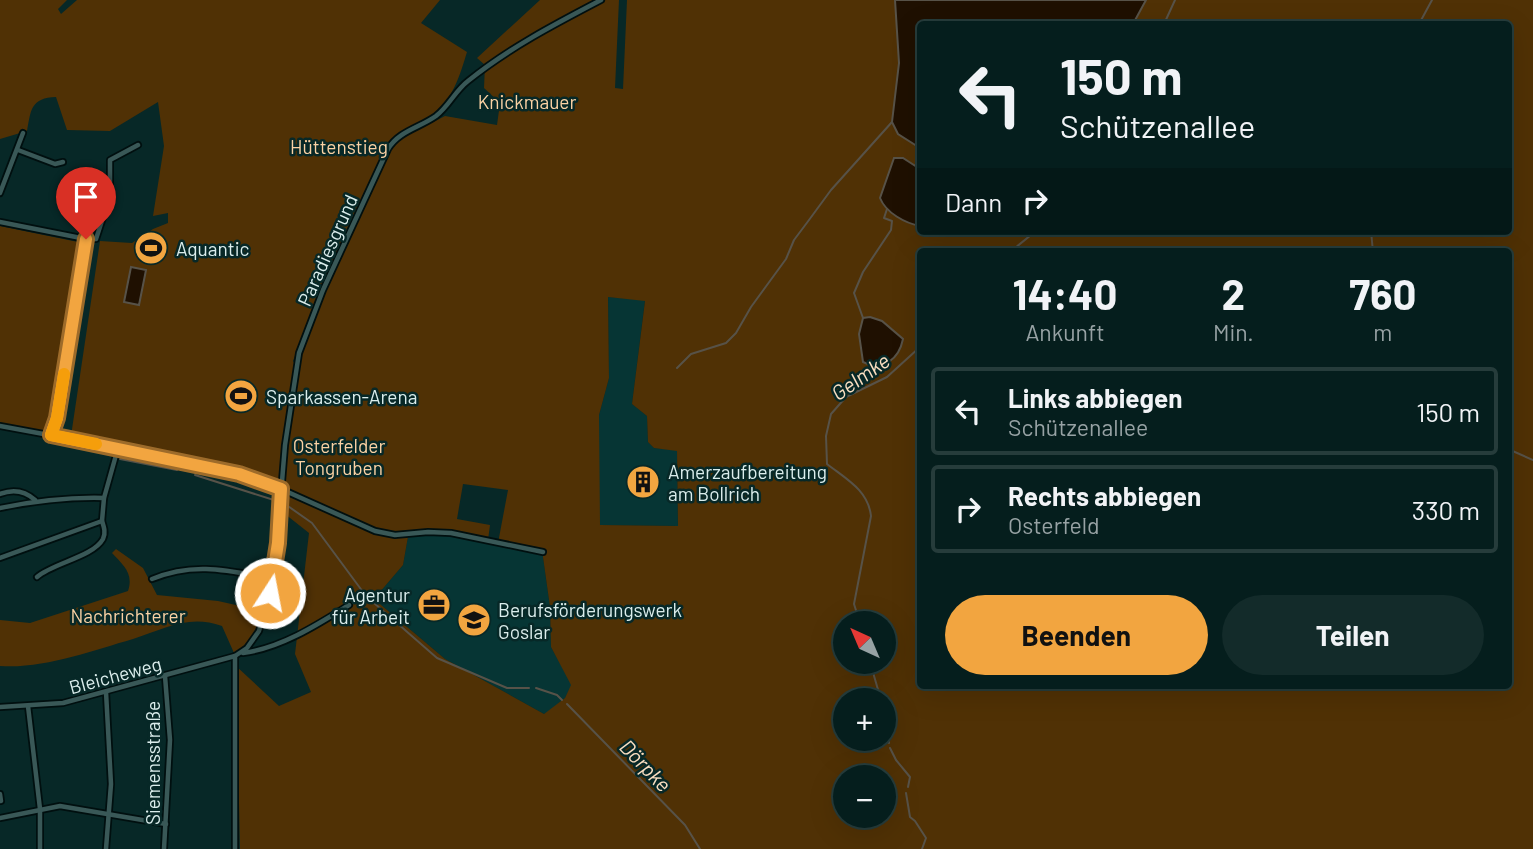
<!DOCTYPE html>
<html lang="de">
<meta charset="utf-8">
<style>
:root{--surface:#051e1d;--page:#132b2a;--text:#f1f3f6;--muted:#97a2a4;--line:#263c3b;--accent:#f2a540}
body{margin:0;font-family:Barlow,sans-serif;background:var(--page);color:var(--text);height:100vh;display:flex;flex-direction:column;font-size:26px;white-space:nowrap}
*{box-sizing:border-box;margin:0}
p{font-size:23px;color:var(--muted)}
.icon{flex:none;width:38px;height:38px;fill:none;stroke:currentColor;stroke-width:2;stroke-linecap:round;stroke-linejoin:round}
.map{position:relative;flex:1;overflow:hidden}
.details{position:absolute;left:917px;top:248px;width:595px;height:441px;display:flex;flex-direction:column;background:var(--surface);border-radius:7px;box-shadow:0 7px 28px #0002,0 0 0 2px var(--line)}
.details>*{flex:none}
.guide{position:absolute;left:917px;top:21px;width:595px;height:214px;border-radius:7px;box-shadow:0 7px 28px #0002,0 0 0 2px var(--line);background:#051e1d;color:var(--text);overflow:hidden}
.needle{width:46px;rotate:316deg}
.fabs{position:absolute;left:833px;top:611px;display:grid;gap:14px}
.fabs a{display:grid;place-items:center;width:63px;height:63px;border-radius:50%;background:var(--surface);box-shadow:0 7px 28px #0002,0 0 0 2px var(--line);font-size:35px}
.pin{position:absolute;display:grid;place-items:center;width:60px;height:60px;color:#fff;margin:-72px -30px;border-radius:50% 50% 50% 0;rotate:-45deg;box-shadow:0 0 7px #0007}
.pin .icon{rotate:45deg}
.me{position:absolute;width:77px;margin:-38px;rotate:11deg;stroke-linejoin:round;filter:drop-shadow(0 0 5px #0008)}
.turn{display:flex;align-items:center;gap:24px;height:147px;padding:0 28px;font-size:32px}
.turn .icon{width:91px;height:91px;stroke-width:2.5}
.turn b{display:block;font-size:49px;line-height:60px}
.then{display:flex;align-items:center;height:66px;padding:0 28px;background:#0003;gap:14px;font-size:26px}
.eta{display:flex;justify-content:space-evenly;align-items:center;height:119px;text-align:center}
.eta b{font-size:42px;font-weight:700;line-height:49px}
.primary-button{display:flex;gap:14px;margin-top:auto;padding:14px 28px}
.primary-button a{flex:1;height:80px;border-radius:42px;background:var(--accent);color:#111;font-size:28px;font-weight:700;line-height:80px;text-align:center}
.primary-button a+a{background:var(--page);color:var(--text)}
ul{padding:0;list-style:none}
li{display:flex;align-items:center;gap:21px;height:88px;margin:0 14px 10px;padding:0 14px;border:4px solid var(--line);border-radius:7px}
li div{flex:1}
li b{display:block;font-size:26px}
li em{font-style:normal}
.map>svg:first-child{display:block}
</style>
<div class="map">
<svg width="1533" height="849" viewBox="0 0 1533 849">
<rect width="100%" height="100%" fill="#072827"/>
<g fill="#063534">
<polygon points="608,297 645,300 632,404 647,416 648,442 654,448 677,450 678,526 599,525 599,415 609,378"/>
<polygon points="429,530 542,550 550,607 551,647 572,685 565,698 550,711 544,714 445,659 374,599 403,565 409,531"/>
</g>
<g fill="#503105" fill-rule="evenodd">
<path d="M0,0H67L58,9L61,14L77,0H440L421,23L467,52C460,75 453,100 432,115C420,124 404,128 395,138H402L445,116L497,125L500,103L484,88L485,65L477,58L540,0H619L615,88L623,89L627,0H895L899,63L898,134L920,148V169L903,158L911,224L920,226V231H944L951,234L955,231H1508V24H1133L1146,0H1533V849H240L236,666L279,706L311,692L295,654L309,533L285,514L286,497L277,483L240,470L71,436L100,241L132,243L153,229L168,223V213L153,216L164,146L158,102L110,131L67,130L56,97C31,98 31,109 27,131L0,139ZM382,160L310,327L297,367L293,361L322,286ZM920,252H1508V686H920ZM608,297L645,301L632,404L647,416L648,442L654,448L677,451L678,526L600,525L599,415L609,378ZM463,484L508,490L498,543L542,550L550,607L551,647L571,685L565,698L544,714L445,659L374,599L403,565L409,531L429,530L488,540L490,525L457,519ZM845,623H884V662H845ZM845,700H884V738H845ZM845,777H884V816H845Z"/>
<polygon points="0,226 83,243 81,260 77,260 48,432 0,423"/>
<path d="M116,549L143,568L157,595L218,601L263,611C257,628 251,643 234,653L222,626C188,614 165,629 133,639C91,651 44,669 0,666V620L30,623L128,591C134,573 123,565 112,553Z"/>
</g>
<g fill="#1f1001" stroke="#575248" stroke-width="2">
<polygon points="895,0 1146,0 1133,24 920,24 920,148 898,134 892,122 899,63"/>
<path d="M894,158H903L920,169V226C905,223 886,213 880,198Z"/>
<polygon points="131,267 146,270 139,305 124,302"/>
<path d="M870,317L882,321L903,339C899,359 883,372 863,362L859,334L863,318Z"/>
</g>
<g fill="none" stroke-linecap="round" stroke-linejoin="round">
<g stroke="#575248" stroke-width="2">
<polyline points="1164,24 1175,0"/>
<polyline points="1419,24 1432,0"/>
<polyline points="1371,231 1373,252"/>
<polyline points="1010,252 1036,231"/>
<polyline points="863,318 854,293 863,272 891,230 892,221 884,218 887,209"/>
<polyline points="677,368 691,354 726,343 736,333 751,307 786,259 794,240 809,220 831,190 892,122"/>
<polyline points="1508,449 1533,460"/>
<polyline points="120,459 177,470"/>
<polyline points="195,475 277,501"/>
<polyline points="285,504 312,523 363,592"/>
<polyline points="366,596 437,658 507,688 529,688"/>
<path d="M860,623L854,604L871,516C868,490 846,479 827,464L826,436L831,414L846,397L887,377L920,347"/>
<polyline points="870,662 881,700"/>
<polyline points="536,688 557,695 562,700"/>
<polyline points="567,704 685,825 700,849"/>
<polyline points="884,715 889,743"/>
<polyline points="890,748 896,760 910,777 908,787"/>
<polyline points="906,793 910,817 915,821 926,838 922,849"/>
</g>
<defs>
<g id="minor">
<polyline points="18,150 55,164 63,162"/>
<polyline points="0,193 23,133"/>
<polyline points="0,222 86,239 96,239 110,196 110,160 138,145"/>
<polyline points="0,426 173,458 239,474 281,489 375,531 395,535 428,532 451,533 543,552"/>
<polyline points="51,435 57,418 86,240"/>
<path d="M0,494C13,489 25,491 35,500"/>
<path d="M0,508C35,501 68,497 104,498"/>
<polyline points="0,558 102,521 104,498 118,448"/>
<path d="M37,577C53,563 93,557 103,539C106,533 104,527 102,521"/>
<path d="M152,579C195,561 230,571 274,579"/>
<path d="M243,653C281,648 317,625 349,605"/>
<polyline points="106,692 111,784 106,849"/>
<polyline points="28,706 40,809 40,849"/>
<path d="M0,707L63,703L235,656L247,648L259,631L274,579L285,445L299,353L323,290L388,149C399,131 419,128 436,116C449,106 455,91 468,81C509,48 555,24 601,0"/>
<polyline points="0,794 1,801"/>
<polyline points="0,818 60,806 166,824"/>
<polyline points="164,849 170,740 165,676"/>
<polyline points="235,849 235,656"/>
</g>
</defs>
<use href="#minor" stroke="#000f0f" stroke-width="8"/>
<use href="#minor" stroke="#395857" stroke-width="4.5"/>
</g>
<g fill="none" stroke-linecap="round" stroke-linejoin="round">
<defs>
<polyline id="route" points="86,239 57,418 51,435 239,474 281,489 278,543 270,593"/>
</defs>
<use href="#route" stroke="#9d6b2a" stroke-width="18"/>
<use href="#route" stroke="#f2a540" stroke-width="12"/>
<polyline stroke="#f59e0b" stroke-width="12" points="64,374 57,418 51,435 96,444"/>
</g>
<defs>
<symbol id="stadium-disc" viewBox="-11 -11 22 22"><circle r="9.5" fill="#f2a540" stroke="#072827"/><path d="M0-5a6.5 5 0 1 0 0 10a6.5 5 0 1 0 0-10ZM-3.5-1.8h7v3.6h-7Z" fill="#111"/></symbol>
<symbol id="building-disc" viewBox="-11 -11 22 22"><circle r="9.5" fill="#f2a540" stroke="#072827"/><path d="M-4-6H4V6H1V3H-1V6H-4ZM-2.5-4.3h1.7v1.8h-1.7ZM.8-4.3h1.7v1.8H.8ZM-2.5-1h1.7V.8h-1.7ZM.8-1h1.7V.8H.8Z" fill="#111"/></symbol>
<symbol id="office-disc" viewBox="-11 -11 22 22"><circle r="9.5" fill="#f2a540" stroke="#072827"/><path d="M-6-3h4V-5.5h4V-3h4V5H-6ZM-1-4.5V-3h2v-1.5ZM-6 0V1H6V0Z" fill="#111"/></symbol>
<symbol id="university-disc" viewBox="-11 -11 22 22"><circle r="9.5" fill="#f2a540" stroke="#072827"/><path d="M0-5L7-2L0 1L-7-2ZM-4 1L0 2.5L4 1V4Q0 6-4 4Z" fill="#111"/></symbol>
</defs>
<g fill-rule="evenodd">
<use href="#stadium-disc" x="132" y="229" width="38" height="38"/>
<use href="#stadium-disc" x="222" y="377" width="38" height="38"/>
<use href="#building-disc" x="624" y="463" width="38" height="38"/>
<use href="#office-disc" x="415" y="586" width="38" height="38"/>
<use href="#university-disc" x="455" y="601" width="38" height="38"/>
</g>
<g text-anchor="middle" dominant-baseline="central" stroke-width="5" stroke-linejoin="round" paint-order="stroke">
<g font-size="19" fill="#fbd2a4" stroke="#072827">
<text x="527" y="101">Knickmauer</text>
<text x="339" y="146">Hüttenstieg</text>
<text x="339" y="445">Osterfelder<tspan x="339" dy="22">Tongruben</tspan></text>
<text x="128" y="615">Nachrichterer</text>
</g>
<g font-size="19" fill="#dbedec" stroke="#072827" text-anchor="start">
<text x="176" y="248">Aquantic</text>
<text x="266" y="396">Sparkassen-Arena</text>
<text x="668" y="471">Amerzaufbereitung<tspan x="668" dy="22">am Bollrich</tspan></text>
<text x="410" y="594" text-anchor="end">Agentur<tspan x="410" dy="22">für Arbeit</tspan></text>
<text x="498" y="609">Berufsförderungswerk<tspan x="498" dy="22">Goslar</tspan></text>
</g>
<g font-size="19" fill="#dbedec" stroke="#072827">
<text transform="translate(327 250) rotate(-66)">Paradiesgrund</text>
<text transform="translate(115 675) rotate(-15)">Bleicheweg</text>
<text transform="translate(152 763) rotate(-90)">Siemensstraße</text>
</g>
<g font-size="21" font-style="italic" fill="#fbdfc1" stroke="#072827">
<text transform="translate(860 376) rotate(-35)">Gelmke</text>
<text transform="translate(646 765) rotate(46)">Dörpke</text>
</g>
</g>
</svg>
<div class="fabs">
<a><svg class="needle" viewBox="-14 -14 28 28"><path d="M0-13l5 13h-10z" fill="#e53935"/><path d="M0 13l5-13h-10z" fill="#97a2a4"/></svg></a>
<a>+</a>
<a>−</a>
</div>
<div class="pin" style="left:86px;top:239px;background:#d93025"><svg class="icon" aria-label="arrive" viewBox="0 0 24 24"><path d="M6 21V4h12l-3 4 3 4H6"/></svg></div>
<svg class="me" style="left:270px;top:593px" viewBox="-20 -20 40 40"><circle r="17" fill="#f2a540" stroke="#fff" stroke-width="3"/><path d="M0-11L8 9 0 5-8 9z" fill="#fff"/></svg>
<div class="guide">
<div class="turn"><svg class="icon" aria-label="left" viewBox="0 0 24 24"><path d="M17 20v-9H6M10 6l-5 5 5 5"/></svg><div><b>150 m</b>Schützenallee</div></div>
<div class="then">Dann<svg class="icon" aria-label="right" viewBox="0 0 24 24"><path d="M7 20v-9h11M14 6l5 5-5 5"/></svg></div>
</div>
<section class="details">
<div class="eta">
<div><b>14:40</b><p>Ankunft</p></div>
<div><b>2</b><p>Min.</p></div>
<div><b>760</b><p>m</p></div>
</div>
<ul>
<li><svg class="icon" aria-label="left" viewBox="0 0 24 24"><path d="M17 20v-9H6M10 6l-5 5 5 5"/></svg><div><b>Links abbiegen</b><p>Schützenallee</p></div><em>150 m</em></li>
<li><svg class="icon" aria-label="right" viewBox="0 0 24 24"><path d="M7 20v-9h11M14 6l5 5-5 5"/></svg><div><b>Rechts abbiegen</b><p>Osterfeld</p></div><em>330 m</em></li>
</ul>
<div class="primary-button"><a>Beenden</a><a>Teilen</a></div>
</section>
</div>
